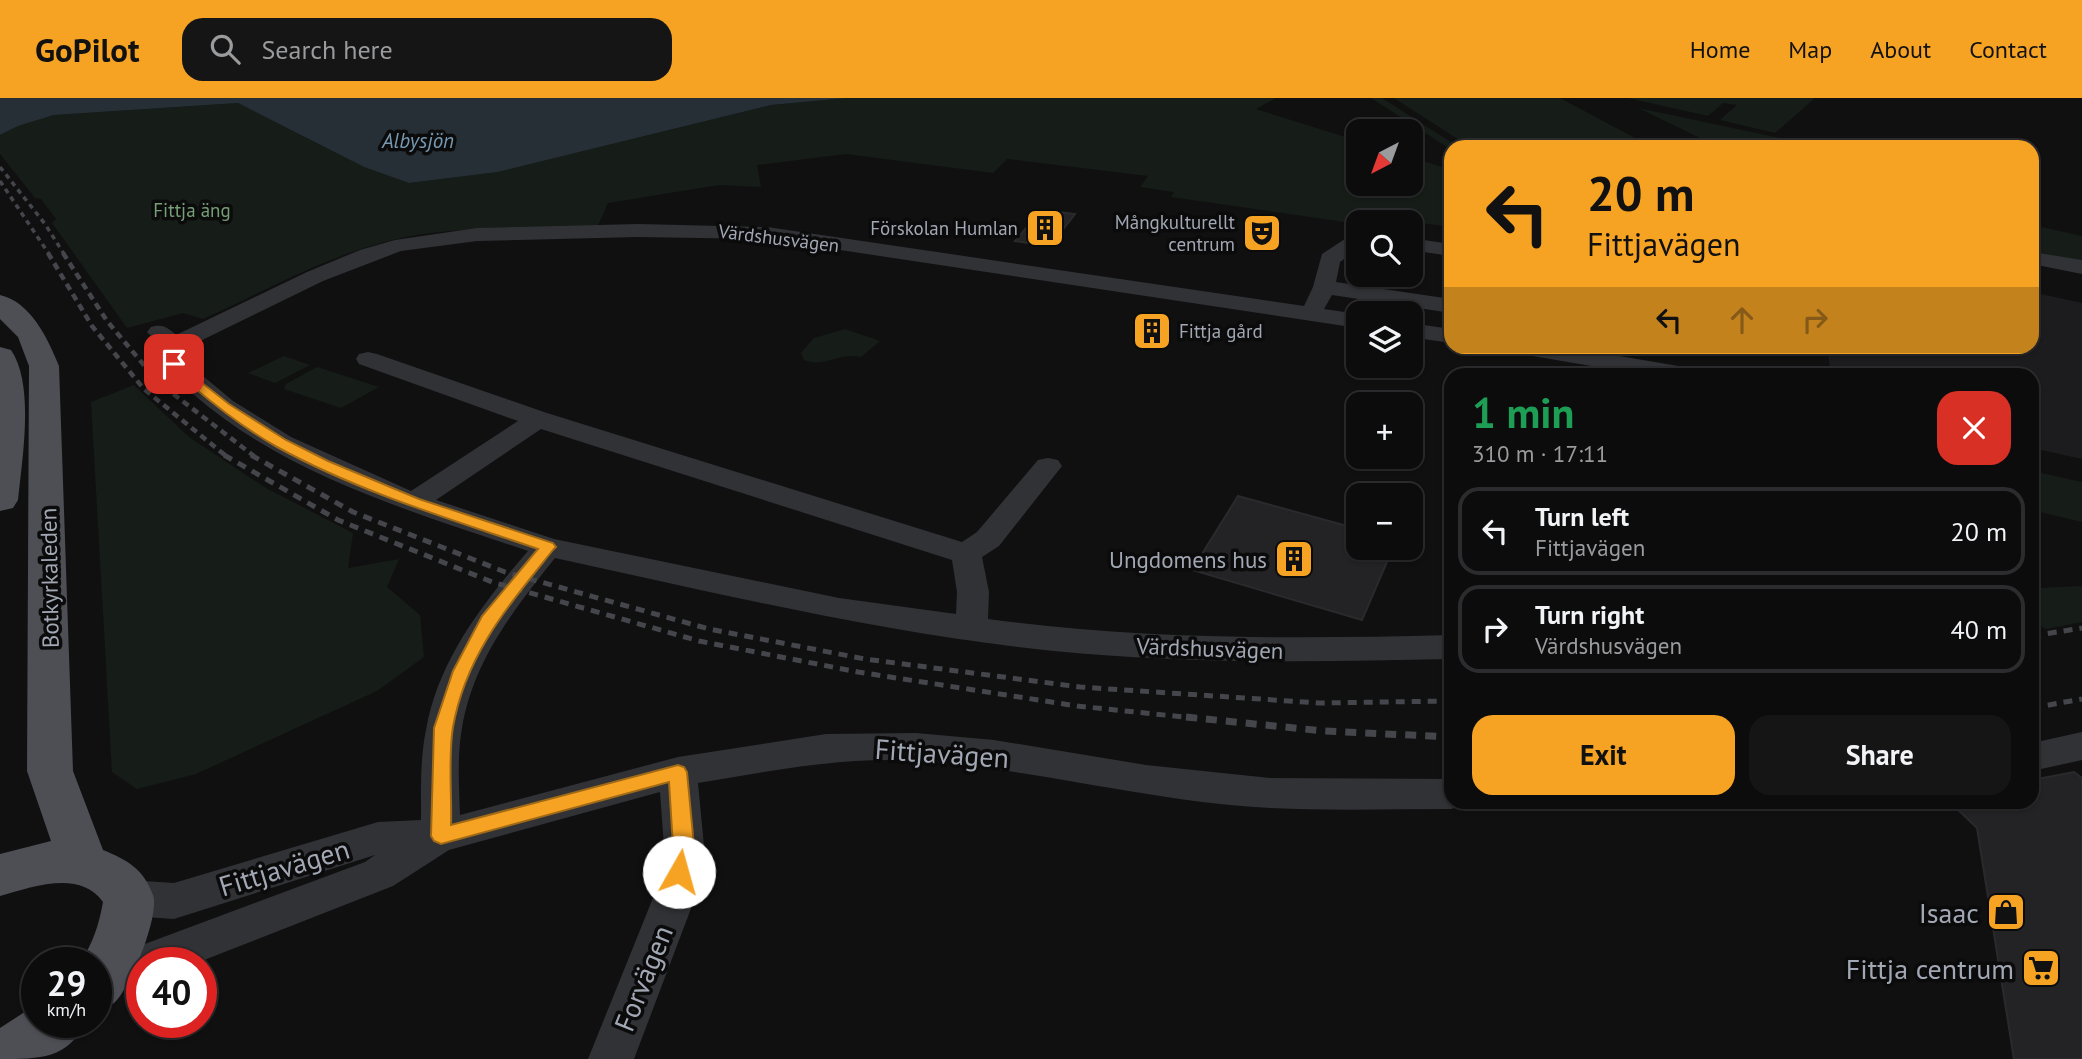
<!DOCTYPE html>
<meta charset="utf-8">
<style>
:root{--surface:#0c0c0d;--page:#151516;--text:#f1f3f6;--muted:#9a9b9d;--line:#2c2c2e;--accent:#f6a323}
body{margin:0;font-family:"PT Sans",sans-serif;background:var(--page);color:var(--text);height:100vh;display:flex;flex-direction:column;font-size:26px;white-space:nowrap}
*{box-sizing:border-box;margin:0}
p{font-size:23px;color:var(--muted)}
.icon{flex:none;width:38px;height:38px;fill:none;stroke:currentColor;stroke-width:2;stroke-linecap:round;stroke-linejoin:round}
.map{position:relative;flex:1;overflow:hidden}
.drawer{position:absolute;left:1444px;top:270px;width:595px;height:441px;display:flex;flex-direction:column;background:var(--surface);border-radius:21px;box-shadow:0 2px 5px #0004,0 0 0 2px var(--line)}
.drawer>*{flex:none}
.hud{position:absolute;left:1444px;top:42px;width:595px;height:214px;border-radius:21px;box-shadow:0 2px 5px #0004,0 0 0 2px var(--line);background:#f6a323;color:#111;overflow:hidden}
.needle{width:46px;rotate:221deg}
.tools{position:absolute;left:1346px;top:21px;display:grid;gap:14px}
.tools a{display:grid;place-items:center;width:77px;height:77px;border-radius:14px;background:var(--surface);box-shadow:0 2px 5px #0004,0 0 0 2px var(--line);font-size:35px}
.speed{position:absolute;left:21px;top:849px;display:flex;gap:14px;font-size:35px;font-weight:700;text-align:center}
.speed>*{display:grid;place-content:center;width:91px;height:91px;border-radius:50%;background:var(--surface);box-shadow:0 2px 5px #0004,0 0 0 2px var(--line);line-height:1}
.speed small{font-size:18px;font-weight:400}
.speed .limit{border:10px solid #d22;background:#fff;color:#111}
.pin{position:absolute;display:grid;place-items:center;width:60px;height:60px;color:#fff;margin:-30px;border-radius:14px;box-shadow:0 4px 10px #0006}
.me{position:absolute;width:77px;margin:-38px;rotate:7deg;stroke-linejoin:round;filter:drop-shadow(0 0 5px #0008)}
.turn{display:flex;align-items:center;gap:24px;height:147px;padding:0 28px;font-size:32px}
.turn .icon{width:91px;height:91px;stroke-width:2.5}
.turn b{display:block;font-size:49px;line-height:60px}
.lanes{display:flex;align-items:center;height:66px;padding:0 28px;background:#0003;justify-content:center;gap:35px;direction:ltr}
.lanes .off{opacity:.35}
.round{display:grid;place-items:center;flex:none;width:74px;height:74px;border-radius:21px;background:var(--page)}
.head{display:flex;align-items:center;justify-content:space-between;height:119px;padding:0 28px}
h1{font-size:42px;font-weight:800;line-height:52px;color:#1e9e55}
.cta{display:flex;gap:14px;margin-top:auto;padding:14px 28px}
.cta a{flex:1;height:80px;border-radius:21px;background:var(--accent);color:#111;font-size:28px;font-weight:800;line-height:80px;text-align:center}
.cta a+a{background:var(--page);color:var(--text)}
ul{padding:0;list-style:none}
li{display:flex;align-items:center;gap:21px;height:88px;margin:0 14px 10px;padding:0 14px;border:4px solid var(--line);border-radius:21px}
li div{flex:1}
li b{display:block;font-size:26px}
li em{font-style:normal}
header{display:flex;align-items:center;gap:42px;box-sizing:border-box;height:98px;padding:0 35px;background:var(--accent);color:#111}
header strong{font-size:33px}
nav{display:flex;gap:38px;margin-inline-start:auto;font-size:24px}
.search{width:490px;height:63px;background:var(--page);display:flex;align-items:center;gap:18px;box-sizing:border-box;padding:0 24px;border-radius:21px;color:var(--muted);font-size:26px}
.map>svg:first-child{display:block}
</style>
<header>
<strong>GoPilot</strong>
<div class="search"><svg class="icon" aria-label="search" viewBox="0 0 24 24"><circle cx="10" cy="10" r="6"/><path d="M15 15l6 6"/></svg>Search here</div>
<nav><a>Home</a><a>Map</a><a>About</a><a>Contact</a></nav>
</header>
<div class="map">
<svg width="2082" height="961" viewBox="0 0 2082 961">
<rect width="100%" height="100%" fill="#101011"/>
<polygon fill="#1c1c1e" points="2032,194 2082,205 2082,361 2032,350 2032,276 1831,276 1827,249 2032,248"/>
<g fill="#161c17">
<path d="M847,0H1276L1256,11L1358,43V86H1410L1411,59L1451,72V129L1413,124L1358,126L1171,99L1174,94L1140,89L1148,78L1007,61L993,75L846,56L757,67L761,89L719,87L608,105L597,130C529,132 455,126 389,143C324,159 263,194 203,221L183,215L127,230L52,125L56,121L41,101L35,100L0,56V37L18,28L54,17L238,5L364,69L409,85L498,74L771,7Z"/>
<polygon points="1371,0 1382,0 1457,48 1447,49"/>
<polygon points="1394,0 1560,0 1652,49 1470,49"/>
<polygon points="1628,0 1815,0 1775,35 1720,22 1737,7 1723,5 1708,18"/>
<polygon points="1638,10 1823,49 1719,49"/>
<polygon points="2032,127 2082,138 2082,165 2032,155"/>
<path d="M845,231L880,243L861,259C839,254 825,270 804,262L801,255L814,240Z"/>
<polygon points="284,258 310,267 275,285 248,275"/>
<polygon points="317,269 379,289 341,310 284,291 286,286"/>
<polygon points="134,287 189,339 266,390 353,435 348,470 399,461 387,489 420,517 424,559 377,593 259,647 196,676 137,691 112,674 91,304"/>
<polygon points="2032,373 2082,384 2082,424 2032,412"/>
<polygon points="2082,488 2082,524 2046,531 2032,523 2040,490"/>
</g>
<polygon fill="#262f35" points="0,0 847,0 771,7 498,74 409,85 364,69 238,5 54,17 18,28 0,37"/>
<g fill="#232325" stroke="#2a2a2d" stroke-width="2">
<polygon points="1042,112 1075,116 1050,148 1015,143"/>
<polygon points="1238,398 1358,431 1358,450 1393,450 1362,522 1192,472"/>
<polygon points="2074,674 2082,680 2082,961 2014,961 1977,730 1950,704 2032,704 2032,682"/>
</g>
<g fill="none" stroke-linecap="round" stroke-linejoin="round">
<g fill="#313236" fill-rule="evenodd">
<path d="M638,126L767,129L1304,208L1313,189L1322,156L1351,137L1358,135V151L1340,164L1336,184L1451,201V215L1332,197L1324,211L1358,216V230L767,141L638,139L477,143L401,153L323,183L194,246L183,257L185,263L233,303L291,339L411,393L518,323L359,266L356,261L359,256L368,254L377,256L547,315L962,444L977,434L1038,362L1048,360L1058,362L1062,368L999,448L982,459L989,494L988,521C1142,542 1296,541 1451,537V561C1318,564 1186,566 1054,553C886,536 721,496 555,460C514,511 473,563 462,630C457,658 459,688 460,717L678,659L826,636L916,635L994,642L1146,667L1270,680L1451,681V704H1466L1465,707L1451,711C1391,711 1331,713 1271,710C1152,704 1037,671 919,663C844,658 771,673 698,685L704,748L695,800L634,961H588L653,800L664,748L660,694L449,752L393,788L199,864H142V881L134,878L127,864L134,850L365,764L375,757L174,821L129,818L114,813L108,800L114,787L129,782L174,785L378,724L421,722C421,692 420,661 426,632C438,562 483,505 528,453C413,414 287,378 193,296C180,284 164,274 159,257L163,250L147,234L151,229C162,226 167,229 176,237L307,174L360,152L395,142L477,130ZM541,331L952,462L957,494L956,516L839,500L554,441L436,402Z"/>
<polygon points="1410,140 1451,146 1451,158 1410,152"/>
<polygon points="2032,154 2082,162 2082,176 2032,166"/>
<polygon points="1410,225 1451,231 1451,245 1410,239"/>
<polygon points="1503,248 1561,248 1678,268 1687,271 1691,276 1638,276 1515,255 1506,253"/>
<polygon points="2082,634 2082,662 2032,673 2032,645"/>
</g>
<g fill="#4d4f55" fill-rule="evenodd">
<path d="M0,197C31,204 48,241 59,268L73,673L103,752C127,762 143,770 153,797C160,817 131,888 116,903C112,908 102,910 96,912V864H80C93,846 99,826 103,804C80,771 32,789 0,798V756L51,743L27,673L29,268L18,239L0,221Z"/>
<path d="M0,249L11,252C35,287 22,361 18,402L13,410L0,413Z"/>
<path d="M37,906V924H86C67,961 41,961 0,961V930Z"/>
</g>
<g stroke="#44464b" stroke-width="3.5" stroke-dasharray="5 4.5" stroke-linecap="butt">
<polyline points="0,69 45,126 64,156"/>
<polyline points="0,83 49,156"/>
</g>
<g stroke="#44464b" stroke-width="4.5" stroke-dasharray="7 5" stroke-linecap="butt">
<polyline points="48,155 92,228 144,291 226,358"/>
<polyline points="63,155 107,223 159,285 254,358"/>
</g>
<g stroke="#44464b" stroke-width="5" stroke-dasharray="9 7" stroke-linecap="butt">
<polyline points="224,357 338,422 492,484 699,543 858,574 1077,608 1203,621"/>
<polyline points="251,357 353,414 505,474 709,531 865,561 1080,589 1319,605 1451,603"/>
<polyline points="2032,538 2082,530"/>
<polyline points="2032,610 2082,601"/>
</g>
<polyline stroke="#44464b" stroke-width="7" stroke-dasharray="11 9" stroke-linecap="butt" points="1186,619 1324,633 1451,639"/>
</g>
<path fill="#f6a323" stroke="#a06a17" stroke-width="2" d="M174,263L229,306L286,342L328,363L419,401L553,445L556,449L553,452C509,507 466,556 453,629C448,658 452,696 451,727L678,667L684,669L687,674L694,748L686,780L679,783L672,780L669,774L673,748L669,684L441,746L434,743L431,738L434,630L453,573L482,518L538,451C450,421 359,394 277,349C238,327 204,298 169,269L168,266Z"/>
<defs>
<symbol id="building-square" viewBox="-11 -11 22 22"><rect x="-9" y="-9" width="18" height="18" rx="4" fill="#f6a323" stroke="#0b0b0c"/><path d="M-4-6H4V6H1V3H-1V6H-4ZM-2.5-4.3h1.7v1.8h-1.7ZM.8-4.3h1.7v1.8H.8ZM-2.5-1h1.7V.8h-1.7ZM.8-1h1.7V.8H.8Z" fill="#111"/></symbol>
<symbol id="theatre-square" viewBox="-11 -11 22 22"><rect x="-9" y="-9" width="18" height="18" rx="4" fill="#f6a323" stroke="#0b0b0c"/><path d="M-5-5.5Q0-4 5-5.5V0Q5 5 0 6Q-5 5-5 0ZM-3.3-2.5H-1v1.5H-3.3ZM1-2.5H3.3v1.5H1ZM-2.8 1Q0 5.5 2.8 1Z" fill="#111"/></symbol>
<symbol id="shop-square" viewBox="-11 -11 22 22"><rect x="-9" y="-9" width="18" height="18" rx="4" fill="#f6a323" stroke="#0b0b0c"/><path d="M-5-2.5h2.3a2.7 3.5 0 0 1 5.4 0H5L5.5 6h-11ZM-1.5-2.5h3a1.5 2.3 0 0 0-3 0Z" fill="#111"/></symbol>
<symbol id="supermarket-square" viewBox="-11 -11 22 22"><rect x="-9" y="-9" width="18" height="18" rx="4" fill="#f6a323" stroke="#0b0b0c"/><path d="M-6-5.5h2.5l.6 2H6L4.5 2H-2.5L-4.4-4H-6ZM-1.5 3.2a1.3 1.3 0 1 0 .1 0ZM3 3.2a1.3 1.3 0 1 0 .1 0Z" fill="#111"/></symbol>
</defs>
<g fill-rule="evenodd">
<use href="#building-square" x="1023" y="108" width="44" height="44"/>
<use href="#theatre-square" x="1240" y="113" width="44" height="44"/>
<use href="#building-square" x="1130" y="211" width="44" height="44"/>
<use href="#building-square" x="1272" y="439" width="44" height="44"/>
<use href="#shop-square" x="1984" y="792" width="44" height="44"/>
<use href="#supermarket-square" x="2019" y="848" width="44" height="44"/>
</g>
<g text-anchor="middle" dominant-baseline="central" stroke-width="7" stroke-linejoin="round" paint-order="stroke">
<g font-size="19" fill="#779f77" stroke="#0b0b0c">
<text x="192" y="112">Fittja äng</text>
</g>
<g font-size="19" fill="#a1a7b3" stroke="#0b0b0c" text-anchor="end">
<text x="1235" y="124">Mångkulturellt<tspan x="1235" dy="22">centrum</tspan></text>
<text x="1018" y="130">Förskolan Humlan</text>
<text x="1179" y="233" text-anchor="start">Fittja gård</text>
</g>
<g font-size="19" fill="#a1a7b3" stroke="#0b0b0c">
<text transform="translate(779 140) rotate(7)">Värdshusvägen</text>
</g>
<g font-size="21" font-style="italic" fill="#7698b0" stroke="#0b0b0c">
<text x="418" y="42">Albysjön</text>
</g>
<g font-size="23" fill="#a1a7b3" stroke="#0b0b0c" text-anchor="end">
<text x="1267" y="461">Ungdomens hus</text>
</g>
<g font-size="23" fill="#a1a7b3" stroke="#0b0b0c">
<text transform="translate(49 480) rotate(-91)">Botkyrkaleden</text>
<text transform="translate(1210 550) rotate(2)">Värdshusvägen</text>
</g>
<g font-size="28" fill="#a1a7b3" stroke="#0b0b0c">
<text transform="translate(942 655) rotate(4)">Fittjavägen</text>
<text transform="translate(284 769) rotate(-17)">Fittjavägen</text>
<text transform="translate(643 880) rotate(-68)">Forvägen</text>
</g>
<g font-size="28" fill="#a1a7b3" stroke="#0b0b0c" text-anchor="end">
<text x="1979" y="814">Isaac</text>
<text x="2014" y="870">Fittja centrum</text>
</g>
</g>
</svg>
<div class="tools">
<a><svg class="needle" viewBox="-14 -14 28 28"><path d="M0-13l5 13h-10z" fill="#e53935"/><path d="M0 13l5-13h-10z" fill="#9a9b9d"/></svg></a>
<a><svg class="icon" aria-label="search" viewBox="0 0 24 24"><circle cx="10" cy="10" r="6"/><path d="M15 15l6 6"/></svg></a>
<a><svg class="icon" aria-label="layers" viewBox="0 0 24 24"><path d="M12 4l9 5-9 5-9-5zM3 14l9 5 9-5"/></svg></a>
<a>+</a>
<a>−</a>
</div>
<div class="speed"><div>29<small>km/h</small></div><div class="limit">40</div></div>
<div class="pin" style="left:174px;top:266px;background:#d93025"><svg class="icon" aria-label="arrive" viewBox="0 0 24 24"><path d="M6 21V4h12l-3 4 3 4H6"/></svg></div>
<svg class="me" style="left:679px;top:774px" viewBox="-20 -20 40 40"><circle r="19" fill="#fff"/><path d="M0-13L10 11 0 6-10 11z" fill="#f6a323"/></svg>
<div class="hud">
<div class="turn"><svg class="icon" aria-label="left" viewBox="0 0 24 24"><path d="M17 20v-9H6M10 6l-5 5 5 5"/></svg><div><b>20 m</b>Fittjavägen</div></div>
<div class="lanes"><svg class="icon" aria-label="left" viewBox="0 0 24 24"><path d="M17 20v-9H6M10 6l-5 5 5 5"/></svg><svg class="icon off" aria-label="ahead" viewBox="0 0 24 24"><path d="M12 20V5M6 11l6-6 6 6"/></svg><svg class="icon off" aria-label="right" viewBox="0 0 24 24"><path d="M7 20v-9h11M14 6l5 5-5 5"/></svg></div>
</div>
<section class="drawer">
<div class="head"><div><h1>1 min</h1><p>310 m · 17:11</p></div><a class="round" style="background:#d93025;color:#fff"><svg class="icon" aria-label="close" viewBox="0 0 24 24"><path d="M6 6l12 12M18 6L6 18"/></svg></a></div>
<ul>
<li><svg class="icon" aria-label="left" viewBox="0 0 24 24"><path d="M17 20v-9H6M10 6l-5 5 5 5"/></svg><div><b>Turn left</b><p>Fittjavägen</p></div><em>20 m</em></li>
<li><svg class="icon" aria-label="right" viewBox="0 0 24 24"><path d="M7 20v-9h11M14 6l5 5-5 5"/></svg><div><b>Turn right</b><p>Värdshusvägen</p></div><em>40 m</em></li>
</ul>
<div class="cta"><a>Exit</a><a>Share</a></div>
</section>
</div>
